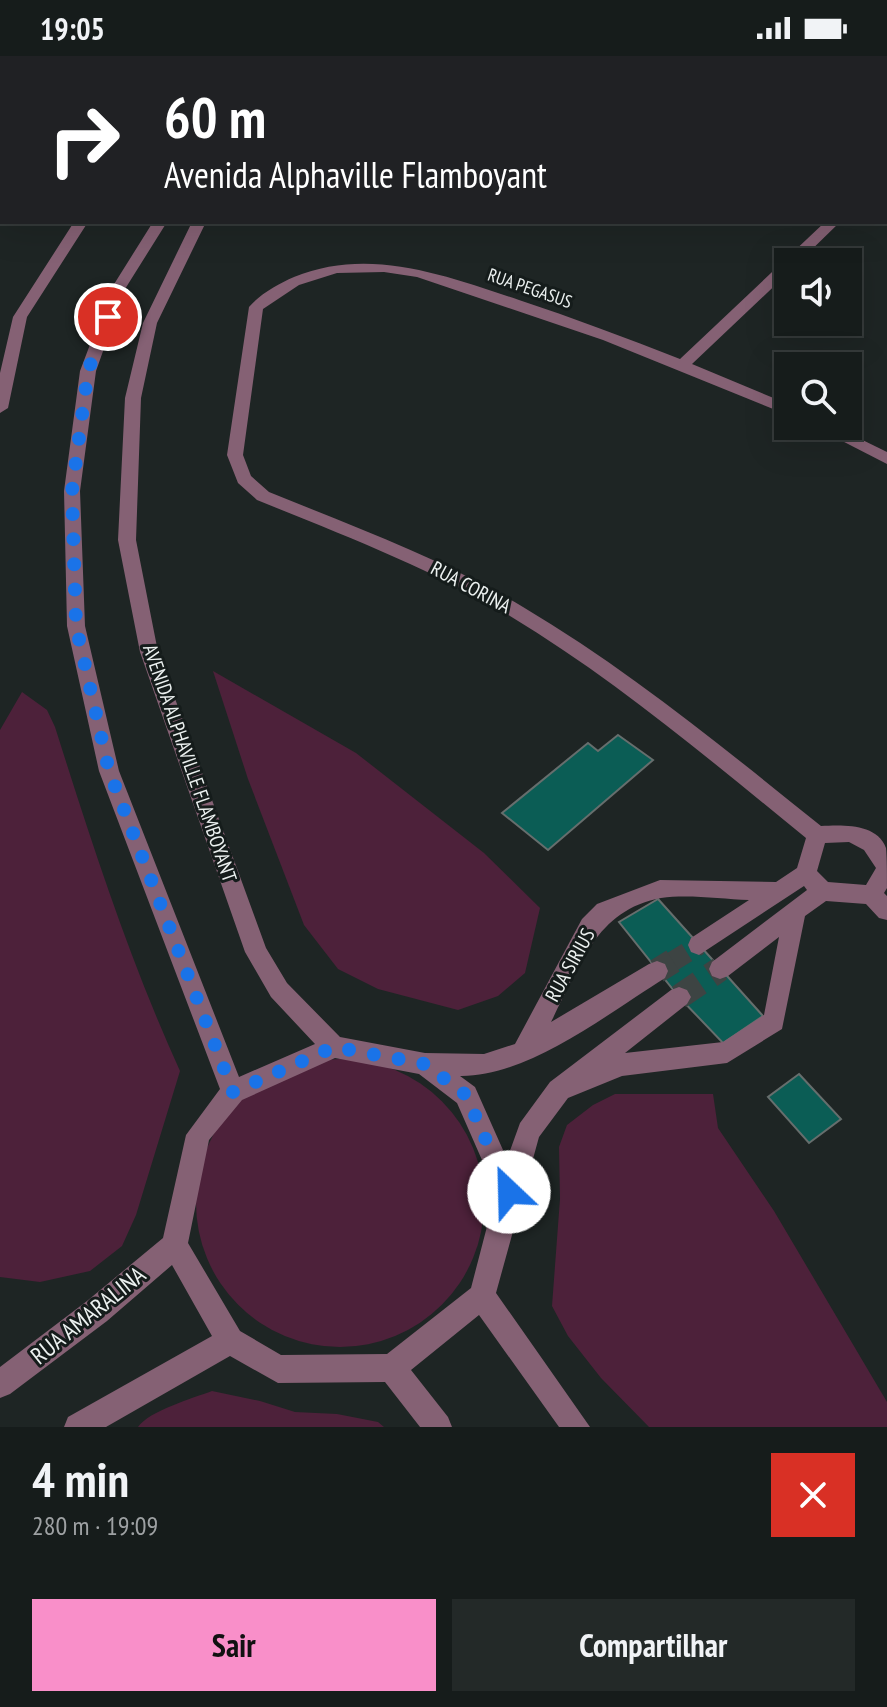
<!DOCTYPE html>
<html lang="pt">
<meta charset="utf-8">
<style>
:root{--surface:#161c1b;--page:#232928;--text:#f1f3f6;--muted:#9ea1a3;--line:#353a3a;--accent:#f98fc9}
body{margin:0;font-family:"PT Sans Narrow",sans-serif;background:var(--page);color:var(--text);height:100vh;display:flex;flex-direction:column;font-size:30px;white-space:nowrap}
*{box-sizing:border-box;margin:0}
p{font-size:26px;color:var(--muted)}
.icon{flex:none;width:44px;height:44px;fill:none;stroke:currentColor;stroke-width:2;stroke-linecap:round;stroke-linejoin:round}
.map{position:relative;height:1371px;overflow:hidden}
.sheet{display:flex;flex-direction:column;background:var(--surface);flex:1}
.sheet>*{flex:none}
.hud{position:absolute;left:0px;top:0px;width:888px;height:168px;box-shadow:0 8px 32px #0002,0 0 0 2px var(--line);background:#202124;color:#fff;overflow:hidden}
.buttons{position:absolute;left:774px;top:192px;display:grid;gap:16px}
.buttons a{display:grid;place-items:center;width:88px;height:88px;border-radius:0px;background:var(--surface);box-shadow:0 8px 32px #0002,0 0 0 2px var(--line);font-size:40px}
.pin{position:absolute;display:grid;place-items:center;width:68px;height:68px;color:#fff;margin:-34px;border:4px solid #fff;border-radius:50%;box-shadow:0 2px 8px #0007}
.me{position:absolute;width:88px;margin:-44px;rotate:336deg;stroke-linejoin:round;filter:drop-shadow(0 0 6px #0008)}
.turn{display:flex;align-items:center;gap:28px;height:168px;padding:0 32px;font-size:36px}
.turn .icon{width:104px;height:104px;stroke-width:2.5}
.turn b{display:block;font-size:56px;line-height:68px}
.round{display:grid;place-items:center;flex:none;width:84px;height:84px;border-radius:0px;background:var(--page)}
.overview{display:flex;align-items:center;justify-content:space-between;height:136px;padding:0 32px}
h1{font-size:48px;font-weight:800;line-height:60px}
.cta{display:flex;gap:16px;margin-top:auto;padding:16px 32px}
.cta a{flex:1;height:92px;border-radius:0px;background:var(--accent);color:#111;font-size:32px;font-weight:800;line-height:92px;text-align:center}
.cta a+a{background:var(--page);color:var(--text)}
.status{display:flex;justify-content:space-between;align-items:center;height:56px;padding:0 40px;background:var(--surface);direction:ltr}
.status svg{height:22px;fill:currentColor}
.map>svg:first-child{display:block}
</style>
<div class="status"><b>19:05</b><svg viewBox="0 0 49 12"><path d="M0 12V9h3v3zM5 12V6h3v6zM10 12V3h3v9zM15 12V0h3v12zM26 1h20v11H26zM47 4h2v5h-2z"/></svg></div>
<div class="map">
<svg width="887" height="1371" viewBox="0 0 887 1371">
<rect width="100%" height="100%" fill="#1e2524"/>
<g fill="#4d213a">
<polygon points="213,615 356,697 484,797 540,852 525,917 498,940 458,954 378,933 338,913 304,869 248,723"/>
<path d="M22,636L47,654L55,671C92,788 129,903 180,1015L136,1159L122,1190L90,1215L40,1226L0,1221V674Z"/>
<circle cx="340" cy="1147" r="144"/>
<polygon points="615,1038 713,1038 718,1072 774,1155 887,1346 887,1371 649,1371 601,1322 568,1280 552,1250 560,1143 559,1091 567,1069 593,1049"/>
<path d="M212,1335L260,1345L295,1356L337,1358L378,1366L384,1371H138C149,1355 193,1342 212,1335Z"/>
</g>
<g fill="#0b5d55" stroke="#666e6d" stroke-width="2">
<polygon points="618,679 653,704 548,794 502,757 588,687 598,695"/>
<polygon points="658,843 763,960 723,987 679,941 619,866"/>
<polygon points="799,1018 841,1063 809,1087 768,1041"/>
</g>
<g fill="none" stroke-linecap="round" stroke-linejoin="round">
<polyline stroke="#3d4443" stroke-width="20" stroke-dasharray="20 10" stroke-linecap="butt" points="670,907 699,889"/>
<g stroke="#3d4443" stroke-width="25" stroke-dasharray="25 13" stroke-linecap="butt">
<polyline points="657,915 673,905"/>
<polyline points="679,941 720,913"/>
</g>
<g fill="#856174" fill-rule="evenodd">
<polygon points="254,0 266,0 253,2"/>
<polygon points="291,0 303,0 290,2"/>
<polygon points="367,0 379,0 366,2"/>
<polygon points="887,111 887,120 886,120 886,111"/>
<rect x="886" y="157" width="1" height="9"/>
<polygon points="74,166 88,166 27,261 8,352 0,357 0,317 13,261"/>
<path d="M153,166H167L125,233L96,315L80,435L85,570L119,715L239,1021L315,988L271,941L245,896L140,596L118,484L125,342L143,267L192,166H206L157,267L141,342L136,484L158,596L266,892L287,927L340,981L425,997L484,998L515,988L582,863L597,848L660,824L776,826L797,812L806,782C710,704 616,624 510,560C430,512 343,479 257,444L238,427L227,399L249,251C260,238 278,228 294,221C370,190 446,220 519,244C573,262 627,282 680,303L825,166H840L799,206H788V217L692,308L788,348V359L603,284L417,221L384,216L337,217L299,229L263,253L243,399L251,420L269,436C355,471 443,503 523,551C629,614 725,693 821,770C842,769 877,767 886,792C887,802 887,820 887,832L884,837L887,840V864L879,862L866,848L826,845L805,860L782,973L727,1007L622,1020L568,1042L539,1081L496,1237L590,1371H559L479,1259L411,1314L448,1361L452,1371H420L385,1326L278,1327L230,1300L106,1371H64L68,1361L212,1280L172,1209L107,1265L10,1338L0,1342V1311L87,1245L163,1182L186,1079L220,1033L99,715L67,570L64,435L80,315L111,233ZM849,786L864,794L876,812L866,829L828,826L817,815L825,787ZM804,830L807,834L712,906L709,913L712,920L720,923L728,920L779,881L764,959L723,986L625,997L687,948L691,941L687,934L679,931L671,934L550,1026L520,1067L507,1103L475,1031L460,1020C528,1021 607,958 665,922L668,915L665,908L657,905L649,908L551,966C578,914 595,854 661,842C688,838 721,843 749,844L691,882L688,889L691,896L699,899ZM335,1002L419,1018L457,1047L496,1136L471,1232L387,1298L281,1299L240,1275L188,1187L209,1084L242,1044Z"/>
<polygon points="813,370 834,370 887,396 887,408"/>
</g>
</g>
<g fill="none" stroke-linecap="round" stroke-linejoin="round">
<polyline stroke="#1a73e8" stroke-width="14" stroke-dasharray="0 25.2" points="108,261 88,315 72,435 76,570 109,715 233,1036 334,991 425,1008 466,1039 509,1136"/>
</g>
<g text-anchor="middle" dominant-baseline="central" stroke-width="6" stroke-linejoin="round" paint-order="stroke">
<g font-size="18" fill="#ecf1f0" stroke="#151c1b">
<text transform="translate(530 232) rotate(19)">RUA PEGASUS</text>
</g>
<g font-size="20" fill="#ecf1f0" stroke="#151c1b">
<text transform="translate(471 531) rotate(28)">RUA CORINA</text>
<text transform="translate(190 707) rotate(71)">AVENIDA ALPHAVILLE FLAMBOYANT</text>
<text transform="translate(570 909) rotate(-61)">RUA SIRIUS</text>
</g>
<g font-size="24" fill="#ecf1f0" stroke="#151c1b">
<text transform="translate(88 1259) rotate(-39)">RUA AMARALINA</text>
</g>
</g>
</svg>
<div class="buttons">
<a><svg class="icon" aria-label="sound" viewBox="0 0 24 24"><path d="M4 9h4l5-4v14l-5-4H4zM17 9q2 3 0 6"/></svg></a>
<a><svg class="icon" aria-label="search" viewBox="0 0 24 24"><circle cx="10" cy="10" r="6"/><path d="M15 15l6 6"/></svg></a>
</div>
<div class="pin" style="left:108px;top:261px;background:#d93025"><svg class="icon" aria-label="arrive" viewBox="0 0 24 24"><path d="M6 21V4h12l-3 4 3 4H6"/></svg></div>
<svg class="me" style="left:509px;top:1136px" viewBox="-20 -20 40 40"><circle r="19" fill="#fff"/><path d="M0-13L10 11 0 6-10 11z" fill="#1a73e8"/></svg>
<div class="hud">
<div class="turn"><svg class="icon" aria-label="right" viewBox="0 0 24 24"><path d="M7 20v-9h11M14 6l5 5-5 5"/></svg><div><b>60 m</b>Avenida Alphaville Flamboyant</div></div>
</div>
</div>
<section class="sheet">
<div class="overview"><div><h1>4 min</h1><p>280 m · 19:09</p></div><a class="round" style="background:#d93025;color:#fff"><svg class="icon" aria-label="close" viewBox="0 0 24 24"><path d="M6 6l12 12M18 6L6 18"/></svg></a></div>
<div class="cta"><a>Sair</a><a>Compartilhar</a></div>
</section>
